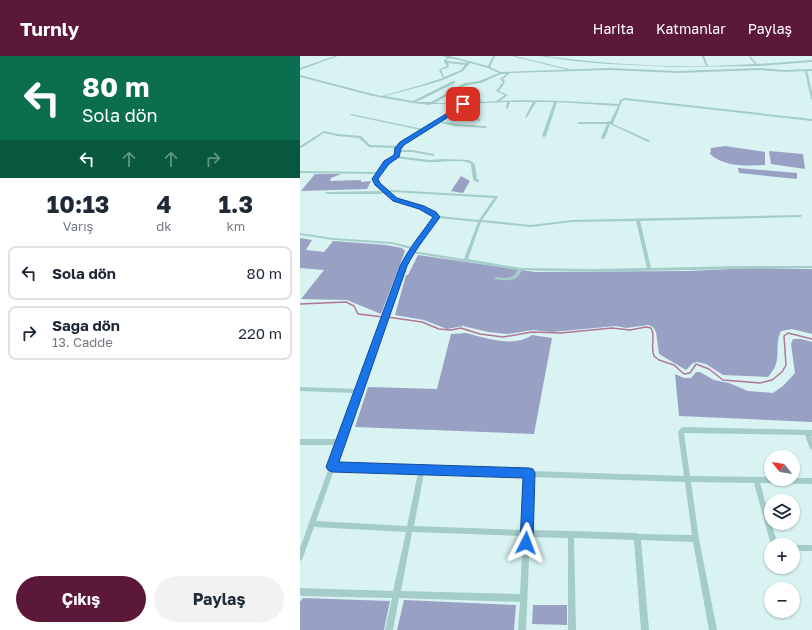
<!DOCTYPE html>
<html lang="tr">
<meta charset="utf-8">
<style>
:root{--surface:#fff;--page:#f2f2f3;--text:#1f2937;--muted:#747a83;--line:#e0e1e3;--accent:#5c1839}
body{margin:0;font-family:"Golos Text",sans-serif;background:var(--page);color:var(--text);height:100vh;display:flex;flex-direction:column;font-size:15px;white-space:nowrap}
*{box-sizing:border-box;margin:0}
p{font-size:13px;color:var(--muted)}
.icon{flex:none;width:22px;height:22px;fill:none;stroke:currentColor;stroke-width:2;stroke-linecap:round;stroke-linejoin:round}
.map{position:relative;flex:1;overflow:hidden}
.side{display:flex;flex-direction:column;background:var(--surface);width:300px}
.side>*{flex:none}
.hud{background:#0b6e4f;color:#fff;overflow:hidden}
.needle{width:26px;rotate:300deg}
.fabs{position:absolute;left:464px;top:394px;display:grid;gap:8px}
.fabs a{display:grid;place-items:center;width:36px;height:36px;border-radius:50%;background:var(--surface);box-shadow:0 1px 3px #0004;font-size:20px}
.pin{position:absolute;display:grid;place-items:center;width:34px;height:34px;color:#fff;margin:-17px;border-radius:8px;box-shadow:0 2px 6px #0006}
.me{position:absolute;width:44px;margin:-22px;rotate:3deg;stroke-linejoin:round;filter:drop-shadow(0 0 3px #0008)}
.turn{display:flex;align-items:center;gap:14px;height:84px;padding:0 16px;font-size:18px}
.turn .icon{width:52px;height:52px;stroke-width:2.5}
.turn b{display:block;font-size:28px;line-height:34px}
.lanes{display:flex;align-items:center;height:38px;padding:0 16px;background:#0003;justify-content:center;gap:20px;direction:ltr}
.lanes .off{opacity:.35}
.eta{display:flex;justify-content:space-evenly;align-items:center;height:68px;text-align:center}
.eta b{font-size:24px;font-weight:700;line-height:28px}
.button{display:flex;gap:8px;margin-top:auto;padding:8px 16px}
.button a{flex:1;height:46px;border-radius:24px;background:var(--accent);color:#fff;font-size:16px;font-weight:700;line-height:46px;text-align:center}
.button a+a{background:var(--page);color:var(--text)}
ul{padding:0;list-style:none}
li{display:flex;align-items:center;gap:12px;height:54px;margin:0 8px 6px;padding:0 8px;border:2px solid var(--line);border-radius:8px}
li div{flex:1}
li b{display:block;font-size:15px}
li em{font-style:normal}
header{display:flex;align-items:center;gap:24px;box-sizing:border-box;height:56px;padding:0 20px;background:var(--accent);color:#fff}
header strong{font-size:19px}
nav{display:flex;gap:22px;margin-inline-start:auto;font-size:14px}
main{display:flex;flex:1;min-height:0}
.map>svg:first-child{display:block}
</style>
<header>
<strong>Turnly</strong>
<nav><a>Harita</a><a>Katmanlar</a><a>Paylaş</a></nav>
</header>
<main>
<section class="side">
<div class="hud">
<div class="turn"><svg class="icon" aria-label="left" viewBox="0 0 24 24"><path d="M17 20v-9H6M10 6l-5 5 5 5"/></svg><div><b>80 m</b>Sola dön</div></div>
<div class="lanes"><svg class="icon" aria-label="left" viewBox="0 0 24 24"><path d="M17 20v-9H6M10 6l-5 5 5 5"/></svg><svg class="icon off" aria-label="ahead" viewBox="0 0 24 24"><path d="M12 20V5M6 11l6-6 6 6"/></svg><svg class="icon off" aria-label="ahead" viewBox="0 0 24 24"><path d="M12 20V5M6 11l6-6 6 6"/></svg><svg class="icon off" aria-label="right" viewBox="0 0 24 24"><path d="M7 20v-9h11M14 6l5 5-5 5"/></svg></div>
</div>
<div class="eta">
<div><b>10:13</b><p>Varış</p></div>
<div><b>4</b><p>dk</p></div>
<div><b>1.3</b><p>km</p></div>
</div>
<ul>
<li><svg class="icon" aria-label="left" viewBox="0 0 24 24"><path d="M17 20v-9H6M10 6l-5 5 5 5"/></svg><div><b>Sola dön</b></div><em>80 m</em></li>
<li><svg class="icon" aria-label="right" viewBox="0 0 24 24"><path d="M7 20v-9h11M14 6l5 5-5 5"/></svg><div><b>Sağa dön</b><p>13. Cadde</p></div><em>220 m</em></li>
</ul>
<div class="button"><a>Çıkış</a><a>Paylaş</a></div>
</section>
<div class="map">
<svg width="512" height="574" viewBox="0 0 512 574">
<rect width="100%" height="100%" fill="#d9f3f3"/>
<g fill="#98a1c3">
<path d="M425,90L465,96V109C446,110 424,111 410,98L411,92Z"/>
<polygon points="469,95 503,98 505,113 471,108"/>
<polygon points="438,112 497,117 497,123 439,117"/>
<polygon points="15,118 41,118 31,122 30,125 61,124 61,126 71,125 67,133 1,135"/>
<polygon points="161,120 170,125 163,137 151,135"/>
<polygon points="0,182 12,184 6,194 24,196 33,185 86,189 102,192 105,195 81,258 47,244 1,243 24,214 0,212"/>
<path d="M118,199L235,216L388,215L453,212L512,213V278L492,273L481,275C473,291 484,304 468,321L423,319L406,308L397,306L393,307L386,314L359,298L356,276L353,271L348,269L326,272L316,270L252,276L233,274L208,278L188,276L163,270L147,273L124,264L95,259L106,219H108Z"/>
<path d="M166,277C186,282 214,292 232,279L252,282L234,378L55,371L68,331L137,333L151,278Z"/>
<polygon points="493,283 501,283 512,286 512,366 379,360 375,318 384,322 391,322 396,316 400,316 414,324 429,327 448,335 473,337 483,330 495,317 491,288"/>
<polygon points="3,542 90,545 84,574 0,574 0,546"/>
<polygon points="104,544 216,549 214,574 97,574"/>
<polygon points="233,549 267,549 267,569 232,568"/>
</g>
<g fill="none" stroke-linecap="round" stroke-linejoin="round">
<g stroke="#b37595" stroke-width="1.5">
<polyline points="0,248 46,246 54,250 58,258 83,261"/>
<path d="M87,261L122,266L139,273L151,274L161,272L180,278L203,281L232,276L261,277L312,272L330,274L346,271L351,272C356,281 350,290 354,300L359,304L374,309L384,318L390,317L396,308L409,313L423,324L460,327L472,324L482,316L486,309L484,280L488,277L512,283"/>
</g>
<g fill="#a4ccc8" fill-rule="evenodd">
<polygon points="35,0 38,0 0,14 0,12"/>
<path d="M143,0H150L188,10L193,0H195L190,11L201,16L309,12L378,15L460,12L485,14L512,13V15H507L512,36V44L511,43L505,15L485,16L460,14L378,17L309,14L210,17L203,23L205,26L199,35L208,39L200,45C240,43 279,46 319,48L320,44L325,42L512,63V65L325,44L322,45L313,68L349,84L350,85L348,86L310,68L305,82L302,83L301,82L307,68H279L277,67L279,66H307L309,65L310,66L318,50L257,46L246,80L244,81L242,80L254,46H236L227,61L226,62L225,61L233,46H210L208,52L207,53L206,52L207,46L164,48L152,58L180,63V65L150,59L140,65L155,68L185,70L187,71L186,72L155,70L138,66L103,88L99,94H112L134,98V100L112,96H99L97,100L129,104L145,103L169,104L175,108L177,123L179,124V126H177L173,124L171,108C163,102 138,107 127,106C116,105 106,103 95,102L88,107L77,123L79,128L87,135L92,134L197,140L198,141L182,164L231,169L272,164L501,159L502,160L500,161L340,165L351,212L439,210H512V212C415,212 319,218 222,214C218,223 213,225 203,224C200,224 197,224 194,222L196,221C207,222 212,224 218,214L112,197L105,210L36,408L120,411L122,410L124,411L228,415L229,414L231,415L384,420L378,376L381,372L383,371L512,374V380H511L512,383V394L510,393L505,379L384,377L390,420L471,421V423H493V422H512V428L460,427L471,467L477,485L479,489H471L454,427L391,426L399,483L417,574H409L393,486L341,484L349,574H341L334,484L274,482L276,574H268V482L230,481L226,574H218L220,546L99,542L93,574H85L92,542L0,540V532L93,535L106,476L14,471L2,504L0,505V492L37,389H0V383H39L55,337L0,335V331L57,333L101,210L111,193L92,188L33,184L0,179V177L33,182L92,186L112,191L119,185L134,163L135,159L94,144L86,137L80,138H27L25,137L27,136L84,135L76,129L73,123L77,118L0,117V115L78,116L86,105L94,100L96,92L69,91L59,82L37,80L24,77L1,92H0V90L24,75L37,78L61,80L70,89L98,90L101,86L120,74L50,59L51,58L123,73L155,53L161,48H132L130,49L113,47L73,40L0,21V19L73,38L82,40L121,29L143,22L139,14L147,10L145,7L144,6V4L147,2ZM150,2L167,6L166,7L147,5L146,4ZM148,7L165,9L161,14L144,21L141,14L149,11ZM170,7L188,12L199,17L179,25L165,27L151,34V35L131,46H116L155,27V25H153L113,45L85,40L123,30L143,24L163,15ZM201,18H207L200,23L203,26L196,35L205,39L196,45L181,46V44L155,35L167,29L181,27ZM153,36L179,45V46L153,47H135ZM92,136L194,142L179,164L139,160L138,158L134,156L96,142L89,137ZM138,162L178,166L164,203L113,195L121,187ZM336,165L347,212L294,213L221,212L168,203L181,166L231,171L272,166ZM34,414L118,417L107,470L16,465ZM124,417L226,420L223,474L114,470ZM232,421L385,426L392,479L339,478L337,477H335L271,475L230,474ZM112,476L223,480L220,538L101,535Z"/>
<polygon points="211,0 215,0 269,13 268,14"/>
<path d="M239,0H245C299,7 352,11 406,10L402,0H404L408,10L455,8L449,1L450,0L457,8L512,4V6L457,10L375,11L307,8L273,5Z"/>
<polygon points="492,489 512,489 512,495 493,495 493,489"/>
</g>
</g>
<path fill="#1a73e8" stroke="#114b97" d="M161,47L166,48L158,55L104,89L101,93L99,101L89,108L78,123L80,127L97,142L124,150L136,156L140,161C129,177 116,192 107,210L39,406L229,412L233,413L235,417L233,487L231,492L226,493L222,492L220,487L223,422L32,416L28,414L26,411L100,210C109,192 121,178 133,161L119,153L93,145L75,129L72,123L84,105L94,99L95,92L100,86L154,53Z"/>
</svg>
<div class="fabs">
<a><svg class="needle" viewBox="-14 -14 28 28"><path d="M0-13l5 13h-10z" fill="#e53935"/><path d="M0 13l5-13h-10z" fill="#747a83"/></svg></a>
<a><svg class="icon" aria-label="layers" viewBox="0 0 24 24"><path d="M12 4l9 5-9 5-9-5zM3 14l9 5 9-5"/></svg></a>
<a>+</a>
<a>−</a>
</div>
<div class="pin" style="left:163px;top:48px;background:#d93025"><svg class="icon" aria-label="arrive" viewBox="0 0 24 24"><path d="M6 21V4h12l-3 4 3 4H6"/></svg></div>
<svg class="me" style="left:226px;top:487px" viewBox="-20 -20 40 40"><path d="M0-17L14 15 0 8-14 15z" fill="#1a73e8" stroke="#fff" stroke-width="4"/></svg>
</div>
</main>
